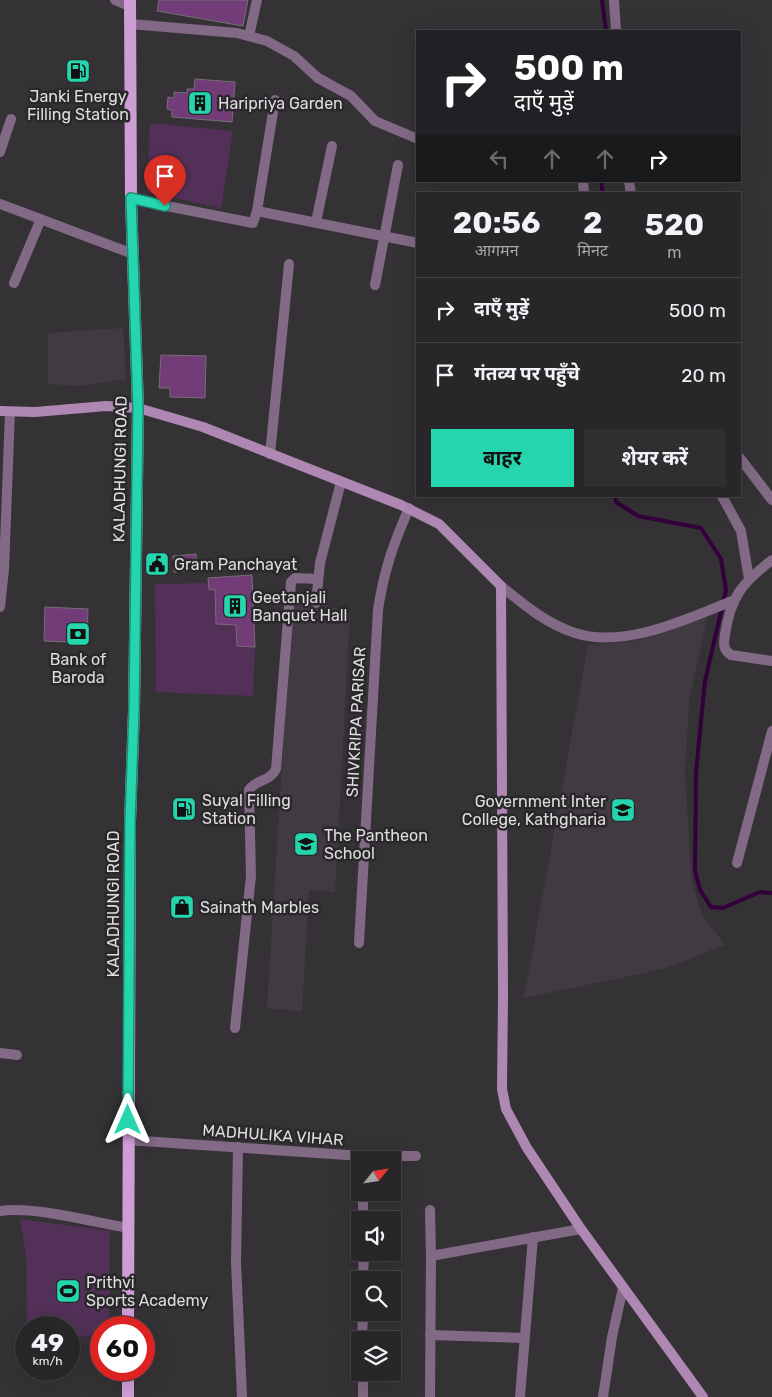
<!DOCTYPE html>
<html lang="hi">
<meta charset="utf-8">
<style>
:root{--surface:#282628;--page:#302e30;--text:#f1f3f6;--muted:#a5a5a8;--line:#444345;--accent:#25d5ae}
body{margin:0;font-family:Rubik,"Noto Sans Devanagari",sans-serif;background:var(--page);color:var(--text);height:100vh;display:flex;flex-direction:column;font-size:19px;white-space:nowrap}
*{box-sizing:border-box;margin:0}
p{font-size:16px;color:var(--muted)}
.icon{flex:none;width:28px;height:28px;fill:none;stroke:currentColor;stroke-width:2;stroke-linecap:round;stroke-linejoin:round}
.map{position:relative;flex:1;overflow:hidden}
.sheet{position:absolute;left:416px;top:192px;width:325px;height:305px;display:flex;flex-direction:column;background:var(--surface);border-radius:0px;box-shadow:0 5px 20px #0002,0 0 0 1px var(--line)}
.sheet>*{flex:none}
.banner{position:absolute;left:416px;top:30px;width:325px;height:152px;border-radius:0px;box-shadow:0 5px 20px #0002,0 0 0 1px var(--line);background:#202124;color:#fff;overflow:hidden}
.needle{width:32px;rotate:60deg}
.tools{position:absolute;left:351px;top:1151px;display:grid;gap:10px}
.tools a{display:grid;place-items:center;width:50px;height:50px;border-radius:0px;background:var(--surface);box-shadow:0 5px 20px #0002,0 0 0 1px var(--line);font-size:25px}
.speed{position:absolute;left:15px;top:1316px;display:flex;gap:10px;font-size:25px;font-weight:700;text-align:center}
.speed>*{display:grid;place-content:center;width:65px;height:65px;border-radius:50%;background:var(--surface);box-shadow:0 5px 20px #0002,0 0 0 1px var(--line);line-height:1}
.speed small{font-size:12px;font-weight:400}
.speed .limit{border:8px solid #d22;background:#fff;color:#111}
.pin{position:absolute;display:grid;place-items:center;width:42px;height:42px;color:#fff;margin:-51px -21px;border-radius:50% 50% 50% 0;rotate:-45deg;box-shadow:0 0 5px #0007}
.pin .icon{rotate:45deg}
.me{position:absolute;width:55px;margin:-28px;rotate:0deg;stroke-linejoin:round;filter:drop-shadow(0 0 4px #0008)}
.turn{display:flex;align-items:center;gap:18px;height:105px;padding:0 15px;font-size:22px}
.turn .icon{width:65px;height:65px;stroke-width:2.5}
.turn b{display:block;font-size:35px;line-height:42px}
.lanes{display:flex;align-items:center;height:48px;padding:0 15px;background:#0003;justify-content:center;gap:25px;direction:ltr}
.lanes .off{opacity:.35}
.eta{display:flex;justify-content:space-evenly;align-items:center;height:85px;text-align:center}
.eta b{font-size:30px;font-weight:700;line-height:35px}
.primary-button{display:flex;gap:10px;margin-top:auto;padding:10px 15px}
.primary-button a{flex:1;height:58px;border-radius:0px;background:var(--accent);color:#111;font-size:20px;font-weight:700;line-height:58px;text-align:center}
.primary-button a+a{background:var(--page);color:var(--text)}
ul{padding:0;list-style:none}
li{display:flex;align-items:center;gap:15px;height:65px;padding:0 15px;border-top:1px solid var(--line)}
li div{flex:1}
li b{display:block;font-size:19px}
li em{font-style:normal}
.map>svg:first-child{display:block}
</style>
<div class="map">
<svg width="772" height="1397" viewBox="0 0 772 1397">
<rect width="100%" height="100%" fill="#353236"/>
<g fill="#413a42">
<polygon points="123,328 126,379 81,386 48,384 48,333"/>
<polygon points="292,601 321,603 350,614 335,892 309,890 302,1011 267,1008"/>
<polygon points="708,613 689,701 685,774 692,883 702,915 725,945 663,969 524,998 588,645 630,642 668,631"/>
</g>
<g fill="#523057">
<polygon points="150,123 233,131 221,208 147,192"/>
<polygon points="208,583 209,590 215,589 216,624 236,625 237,646 255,647 253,696 156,692 155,584"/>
<polygon points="20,1219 110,1231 109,1327 101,1328 101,1337 69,1336 69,1328 27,1327 26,1255"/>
</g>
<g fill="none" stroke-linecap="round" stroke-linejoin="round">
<g stroke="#33003b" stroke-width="4">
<polyline points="602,0 606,31"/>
<polyline points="601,181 603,194"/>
<polyline points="615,496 616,502 638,516 701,528 721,559 726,590 705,681 696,772 695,871 700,890 711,907 723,908 760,892 772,893"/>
</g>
</g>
<g fill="#723c79" stroke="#747074">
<polygon points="159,0 248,0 243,26 157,11"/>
<polygon points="195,79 235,82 232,122 172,117 172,110 167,109 168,97 174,98 174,92 187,93 187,89 194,89"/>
<polygon points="161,355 206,356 205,398 170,397 170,388 159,388"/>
<polygon points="196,554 197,570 174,572 173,556"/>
<polygon points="252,575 255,647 237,646 236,625 216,624 215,589 209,590 208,578"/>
<polygon points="45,607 88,609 87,643 44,641"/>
</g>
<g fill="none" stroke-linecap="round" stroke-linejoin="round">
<g stroke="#826985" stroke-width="10">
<polyline points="115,0 130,6"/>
<polyline points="614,0 616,31"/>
<polyline points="130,24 237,33 267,41 294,56 318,78 351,96 375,121 418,139"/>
<polyline points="249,36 257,0"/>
<polyline points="0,152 11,119"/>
<polyline points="583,181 584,194"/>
<polyline points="629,181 631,194"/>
<polyline points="131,199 253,223 257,211 275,100"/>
<polyline points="0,204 133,254"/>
<polyline points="257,211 418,243"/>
<polyline points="316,222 332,146"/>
<polyline points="14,283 41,219"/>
<polyline points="375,285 398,165"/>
<polyline points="270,454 289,264"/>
<polyline points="740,458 772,500"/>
<polyline points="722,496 741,531 749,579"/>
<path d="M772,560C742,583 731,596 725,634C724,643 722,649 731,655L772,661"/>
<path d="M501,586C524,605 547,624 575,633C624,649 687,619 732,601"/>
<polyline points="316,603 320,563 341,482"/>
<polyline points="0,607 4,569 10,412"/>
<polyline points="737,863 772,731"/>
<path d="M359,943L378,610C384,570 393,545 409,508"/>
<path d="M235,1028L251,876L249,790C256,779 270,782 276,769L291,582L295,578L318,579"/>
<polyline points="0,1053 17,1055"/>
<polyline points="128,1140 362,1156 416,1156"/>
<polyline points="238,1147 236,1262 242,1397"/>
<polyline points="363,1192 363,1220"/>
<polyline points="430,1210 431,1256"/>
<path d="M0,1211C35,1206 92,1222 128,1228"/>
<polyline points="363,1280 364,1252"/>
<polyline points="430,1335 524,1338"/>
<polyline points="362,1340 363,1312"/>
<polyline points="363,1372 363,1397"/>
<polyline points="430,1397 431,1256 581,1229"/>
<polyline points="520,1397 533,1237"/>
<polyline points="603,1397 612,1337 623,1288"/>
</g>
<polyline stroke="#ae87b3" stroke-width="10" points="0,411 35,412 106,406 138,408 203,427 401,505 439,524 501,586 503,996 502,1089 506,1109 527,1148 581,1229 703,1397"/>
<g stroke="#cf9dd6" stroke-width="12">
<polyline points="128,1328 130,822 134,711 138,408 131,199 130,0"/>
<polyline points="128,1370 128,1397"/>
</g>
</g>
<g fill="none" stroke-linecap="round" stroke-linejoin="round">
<defs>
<polyline id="route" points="128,1120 130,822 134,711 138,408 131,198 165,206"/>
</defs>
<use href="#route" stroke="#188a71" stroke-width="12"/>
<use href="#route" stroke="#25d5ae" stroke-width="9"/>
</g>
<defs>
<symbol id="fuel-square" viewBox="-11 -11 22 22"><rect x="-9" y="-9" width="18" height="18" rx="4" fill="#25d5ae" stroke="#2b282c"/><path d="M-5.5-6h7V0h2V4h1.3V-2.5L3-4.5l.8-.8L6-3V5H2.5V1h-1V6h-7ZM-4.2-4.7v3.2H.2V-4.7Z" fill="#111"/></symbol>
<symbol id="building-square" viewBox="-11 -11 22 22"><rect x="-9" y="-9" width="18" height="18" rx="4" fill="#25d5ae" stroke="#2b282c"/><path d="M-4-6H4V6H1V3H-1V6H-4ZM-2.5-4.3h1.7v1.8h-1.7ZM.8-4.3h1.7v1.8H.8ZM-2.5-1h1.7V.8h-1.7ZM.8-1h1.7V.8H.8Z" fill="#111"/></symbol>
<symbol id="civic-square" viewBox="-11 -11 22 22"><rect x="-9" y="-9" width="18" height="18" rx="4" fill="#25d5ae" stroke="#2b282c"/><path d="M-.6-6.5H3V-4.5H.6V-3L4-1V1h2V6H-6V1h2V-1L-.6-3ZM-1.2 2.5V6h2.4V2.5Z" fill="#111"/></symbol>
<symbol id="bank-square" viewBox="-11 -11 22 22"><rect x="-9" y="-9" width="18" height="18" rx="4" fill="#25d5ae" stroke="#2b282c"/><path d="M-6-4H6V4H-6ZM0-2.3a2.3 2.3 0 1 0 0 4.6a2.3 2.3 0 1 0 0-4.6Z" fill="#111"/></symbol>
<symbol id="school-square" viewBox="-11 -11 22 22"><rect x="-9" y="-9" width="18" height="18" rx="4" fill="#25d5ae" stroke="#2b282c"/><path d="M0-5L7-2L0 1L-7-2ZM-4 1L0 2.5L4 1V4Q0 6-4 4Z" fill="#111"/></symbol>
<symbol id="shop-square" viewBox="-11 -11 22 22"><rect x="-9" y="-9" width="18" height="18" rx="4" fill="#25d5ae" stroke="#2b282c"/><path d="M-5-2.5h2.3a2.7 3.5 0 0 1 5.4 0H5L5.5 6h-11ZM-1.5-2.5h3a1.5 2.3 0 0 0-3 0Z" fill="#111"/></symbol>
<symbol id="stadium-square" viewBox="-11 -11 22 22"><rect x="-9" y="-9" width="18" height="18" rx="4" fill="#25d5ae" stroke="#2b282c"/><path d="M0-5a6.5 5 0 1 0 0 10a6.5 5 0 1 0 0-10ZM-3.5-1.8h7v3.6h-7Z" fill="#111"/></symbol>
</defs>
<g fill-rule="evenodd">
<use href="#fuel-square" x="64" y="57" width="28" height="28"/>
<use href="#building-square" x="186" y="89" width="28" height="28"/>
<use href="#civic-square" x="143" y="550" width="28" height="28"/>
<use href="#building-square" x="221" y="592" width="28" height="28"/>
<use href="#bank-square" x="64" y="620" width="28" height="28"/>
<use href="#fuel-square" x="170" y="795" width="28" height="28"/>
<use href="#school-square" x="609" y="796" width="28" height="28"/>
<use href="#school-square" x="292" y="830" width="28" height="28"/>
<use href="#shop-square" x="168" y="893" width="28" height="28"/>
<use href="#stadium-square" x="54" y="1277" width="28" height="28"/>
</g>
<g text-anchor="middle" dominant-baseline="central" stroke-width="5" stroke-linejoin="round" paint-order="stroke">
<g font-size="16" fill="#dfdddf" stroke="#2b282c" text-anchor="start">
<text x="78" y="96" text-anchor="middle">Janki Energy<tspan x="78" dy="18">Filling Station</tspan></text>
<text x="218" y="103">Haripriya Garden</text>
<text x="174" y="564">Gram Panchayat</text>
<text x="252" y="597">Geetanjali<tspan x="252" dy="18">Banquet Hall</tspan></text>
<text x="78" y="659" text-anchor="middle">Bank of<tspan x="78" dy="18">Baroda</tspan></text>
<text x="202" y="800">Suyal Filling<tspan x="202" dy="18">Station</tspan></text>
<text x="606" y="801" text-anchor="end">Government Inter<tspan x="606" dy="18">College, Kathgharia</tspan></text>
<text x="324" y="835">The Pantheon<tspan x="324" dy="18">School</tspan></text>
<text x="200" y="907">Sainath Marbles</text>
<text x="86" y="1282">Prithvi<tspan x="86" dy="18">Sports Academy</tspan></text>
</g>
<g font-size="16" fill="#dfdddf" stroke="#2b282c">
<text transform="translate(120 469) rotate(-89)">KALADHUNGI ROAD</text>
<text transform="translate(356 722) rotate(-87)">SHIVKRIPA PARISAR</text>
<text transform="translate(113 904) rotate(-90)">KALADHUNGI ROAD</text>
<text transform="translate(273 1135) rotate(4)">MADHULIKA VIHAR</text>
</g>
</g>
</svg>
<div class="tools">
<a><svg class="needle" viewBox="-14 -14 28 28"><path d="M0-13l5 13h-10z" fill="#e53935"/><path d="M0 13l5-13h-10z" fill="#a5a5a8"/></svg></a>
<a><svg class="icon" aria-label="sound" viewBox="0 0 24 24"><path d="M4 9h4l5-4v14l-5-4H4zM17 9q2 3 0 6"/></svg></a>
<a><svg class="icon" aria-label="search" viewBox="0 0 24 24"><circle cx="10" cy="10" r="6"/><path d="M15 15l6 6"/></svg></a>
<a><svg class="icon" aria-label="layers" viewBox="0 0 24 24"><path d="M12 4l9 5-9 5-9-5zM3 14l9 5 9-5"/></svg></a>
</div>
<div class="speed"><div>49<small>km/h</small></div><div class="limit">60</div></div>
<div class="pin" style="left:165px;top:206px;background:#d93025"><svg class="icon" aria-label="arrive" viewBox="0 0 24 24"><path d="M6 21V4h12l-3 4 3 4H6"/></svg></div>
<svg class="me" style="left:128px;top:1120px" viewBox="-20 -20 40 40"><path d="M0-17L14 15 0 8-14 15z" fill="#25d5ae" stroke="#fff" stroke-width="4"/></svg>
<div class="banner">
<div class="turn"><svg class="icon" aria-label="right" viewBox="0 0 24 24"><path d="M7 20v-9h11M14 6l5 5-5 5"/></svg><div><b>500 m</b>दाएँ मुड़ें</div></div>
<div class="lanes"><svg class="icon off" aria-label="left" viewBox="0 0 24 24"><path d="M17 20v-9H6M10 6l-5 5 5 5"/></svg><svg class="icon off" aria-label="ahead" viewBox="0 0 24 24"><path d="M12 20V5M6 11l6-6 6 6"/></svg><svg class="icon off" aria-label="ahead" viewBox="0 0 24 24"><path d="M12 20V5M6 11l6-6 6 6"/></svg><svg class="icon" aria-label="right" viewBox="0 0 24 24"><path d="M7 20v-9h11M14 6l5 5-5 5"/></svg></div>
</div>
<section class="sheet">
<div class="eta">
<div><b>20:56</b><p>आगमन</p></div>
<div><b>2</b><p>मिनट</p></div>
<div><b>520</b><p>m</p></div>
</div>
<ul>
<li><svg class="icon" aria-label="right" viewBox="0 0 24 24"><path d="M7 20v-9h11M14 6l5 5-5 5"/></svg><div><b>दाएँ मुड़ें</b></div><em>500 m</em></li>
<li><svg class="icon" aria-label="arrive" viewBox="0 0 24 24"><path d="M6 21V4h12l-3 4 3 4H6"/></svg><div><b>गंतव्य पर पहुँचे</b></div><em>20 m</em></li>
</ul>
<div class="primary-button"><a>बाहर</a><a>शेयर करें</a></div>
</section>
</div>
